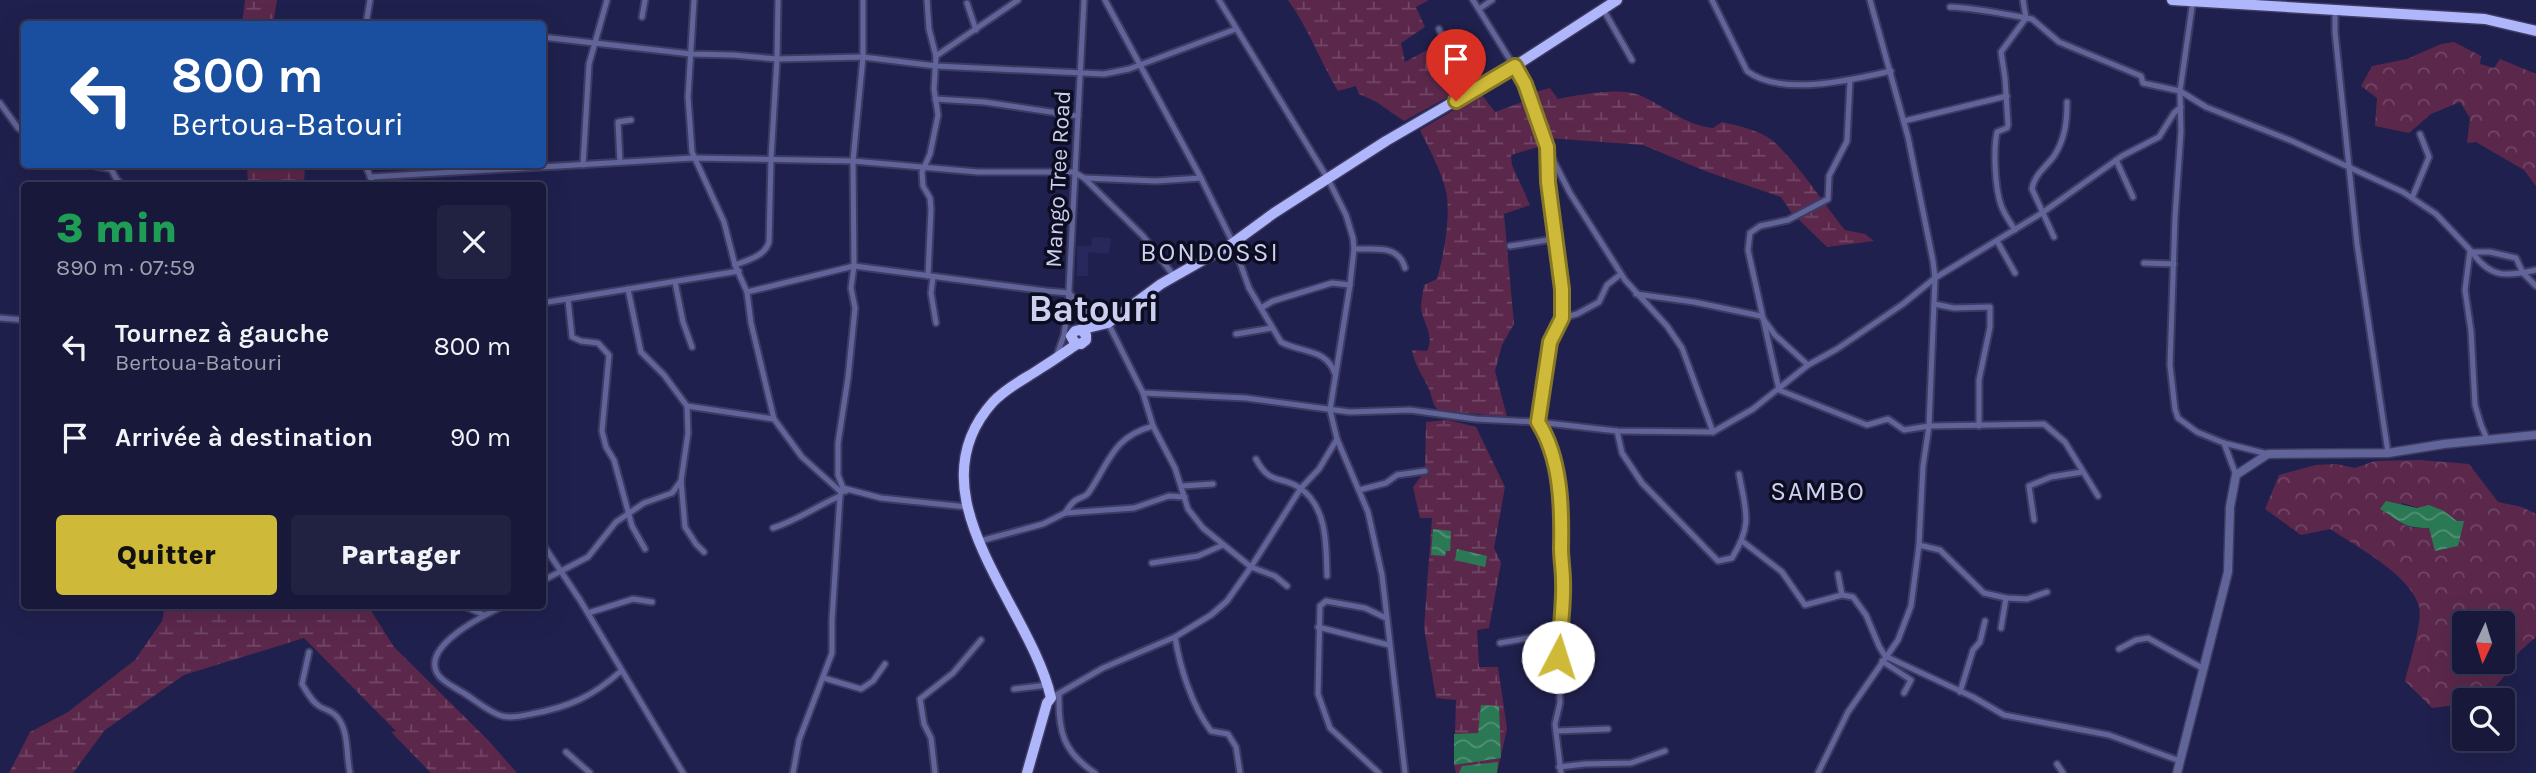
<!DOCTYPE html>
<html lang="fr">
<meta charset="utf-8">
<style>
:root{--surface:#18183a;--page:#212142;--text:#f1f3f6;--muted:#9fa0af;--line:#363754;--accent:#ceb938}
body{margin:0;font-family:Karla,sans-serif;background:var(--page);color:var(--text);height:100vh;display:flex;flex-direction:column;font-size:26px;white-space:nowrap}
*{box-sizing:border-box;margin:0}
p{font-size:23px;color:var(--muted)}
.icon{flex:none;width:38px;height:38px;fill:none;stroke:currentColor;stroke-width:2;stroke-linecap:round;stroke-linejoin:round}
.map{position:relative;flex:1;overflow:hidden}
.side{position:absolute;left:21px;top:182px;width:525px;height:427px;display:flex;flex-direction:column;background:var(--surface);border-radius:7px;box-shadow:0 7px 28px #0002,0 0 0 2px var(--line)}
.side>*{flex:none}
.guide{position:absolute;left:21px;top:21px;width:525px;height:147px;border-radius:7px;box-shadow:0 7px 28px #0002,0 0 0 2px var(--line);background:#1a4fa0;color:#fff;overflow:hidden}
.needle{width:46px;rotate:184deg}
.buttons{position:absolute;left:2452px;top:611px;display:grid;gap:14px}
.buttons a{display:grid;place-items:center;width:63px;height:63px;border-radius:7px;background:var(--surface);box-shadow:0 7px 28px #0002,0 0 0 2px var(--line);font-size:35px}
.pin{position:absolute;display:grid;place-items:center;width:60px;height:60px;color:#fff;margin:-72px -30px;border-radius:50% 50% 50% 0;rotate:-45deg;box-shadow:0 0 7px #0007}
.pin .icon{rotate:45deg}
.me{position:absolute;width:77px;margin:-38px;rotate:5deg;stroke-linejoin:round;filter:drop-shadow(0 0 5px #0008)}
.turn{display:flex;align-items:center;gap:24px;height:147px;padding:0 35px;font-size:32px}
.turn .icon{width:91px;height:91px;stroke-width:2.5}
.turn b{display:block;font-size:49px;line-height:60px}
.round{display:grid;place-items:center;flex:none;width:74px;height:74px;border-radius:7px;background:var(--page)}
.headline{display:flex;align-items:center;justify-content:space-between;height:119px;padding:0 35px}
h1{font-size:42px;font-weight:800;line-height:52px;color:#1e9e55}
.action{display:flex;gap:14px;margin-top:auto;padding:14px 35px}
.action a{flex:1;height:80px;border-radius:7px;background:var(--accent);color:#111;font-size:28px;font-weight:800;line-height:80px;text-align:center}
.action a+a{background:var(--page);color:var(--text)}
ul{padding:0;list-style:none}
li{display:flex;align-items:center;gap:21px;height:91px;padding:0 35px}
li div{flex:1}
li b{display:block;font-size:26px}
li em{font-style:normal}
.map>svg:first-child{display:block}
</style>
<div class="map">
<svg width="2536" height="773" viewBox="0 0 2536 773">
<defs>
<pattern id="forest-crowns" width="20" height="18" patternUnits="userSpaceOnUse" patternTransform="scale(1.75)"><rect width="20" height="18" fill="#5b284c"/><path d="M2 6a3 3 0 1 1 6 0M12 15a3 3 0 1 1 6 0" fill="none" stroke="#714666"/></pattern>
<pattern id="wetland-marsh" width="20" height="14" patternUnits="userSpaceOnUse" patternTransform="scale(1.75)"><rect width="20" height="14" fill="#5b284c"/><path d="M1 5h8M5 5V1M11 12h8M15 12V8" fill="none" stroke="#714666"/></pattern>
<pattern id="water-waves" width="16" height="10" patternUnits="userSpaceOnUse" patternTransform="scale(1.75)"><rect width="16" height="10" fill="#2b7954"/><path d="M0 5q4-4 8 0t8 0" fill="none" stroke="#529175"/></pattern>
</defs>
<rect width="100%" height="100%" fill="#20204e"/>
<polygon fill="#28285d" points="1092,237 1111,238 1109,254 1088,252 1088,276 1077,276 1077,246 1091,246"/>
<g fill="url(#forest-crowns)" fill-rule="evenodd">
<polygon points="2454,42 2481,56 2480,64 2494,68 2500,59 2536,74 2536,186 2524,170 2476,142 2467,143 2470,118 2460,102 2431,114 2409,133 2375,126 2377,98 2361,86 2372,66 2407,59 2441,44"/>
<path d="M2420,460L2469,464L2498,502L2522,507L2536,514V637L2519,652L2503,678L2482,700H2464V704L2432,708L2405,681C2409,665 2423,621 2419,606C2410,575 2356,546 2330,529L2301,535L2265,509L2279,475L2316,465L2336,464L2355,468L2375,461ZM2402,503L2454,518L2457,521L2432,539L2429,528C2414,528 2404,528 2393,517ZM2464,623H2502V662H2464Z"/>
</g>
<g fill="url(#wetland-marsh)">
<polygon points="245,0 277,0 273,24 242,24"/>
<path d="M1288,0H1429L1416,7L1425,27L1401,43L1405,62L1427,50L1439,61L1457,92L1404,121L1375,101L1359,94L1356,86L1338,91C1320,61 1309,29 1288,0Z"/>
<path d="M1550,88L1558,99C1580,95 1618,87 1639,95C1664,105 1684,125 1713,128L1722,122C1738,126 1760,130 1773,141C1798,163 1824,204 1845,230L1865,234L1874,241L1827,247L1791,212L1781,197L1705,171L1643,145L1548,138L1535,92Z"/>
<path d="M1481,94L1495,112L1528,100L1541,146L1511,155L1512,165L1530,205L1504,214L1514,324L1502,345L1495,371L1507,417L1438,410C1432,403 1432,397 1429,389C1422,373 1416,369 1412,350L1427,351C1435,335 1423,324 1421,308C1421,301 1423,292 1424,285L1437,279C1444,255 1451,215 1446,191C1441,170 1429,149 1420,130Z"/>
<polygon points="247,165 305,165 304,185 248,185"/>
<polygon points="1448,420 1476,427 1505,487 1494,548 1501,563 1489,628 1477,630 1479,667 1498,667 1507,729 1497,773 1456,773 1454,765 1456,700 1436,698 1424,628 1432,518 1420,518 1413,487 1425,471 1426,422"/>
<polygon points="165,606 368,606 394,647 488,740 517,773 431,773 391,732 396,731 304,638 184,675 105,730 73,773 9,773 30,732 68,712 135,660 162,621"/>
</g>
<g fill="url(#water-waves)">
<path d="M2386,501L2417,508L2429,505L2444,511L2457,521H2464L2458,546L2435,551L2429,528C2402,528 2402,522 2380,509Z"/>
<polygon points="1433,529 1451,531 1450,551 1446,551 1445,556 1431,555"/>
<polygon points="1457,549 1487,556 1485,567 1455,560"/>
<polygon points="1481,705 1499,706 1501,758 1454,765 1454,734 1478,733"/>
<polygon points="1498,762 1497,773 1459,773 1462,766"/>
</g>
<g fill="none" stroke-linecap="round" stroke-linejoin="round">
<defs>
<g id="street">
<polyline points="694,0 688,97 692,152 724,222 735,265 747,292 854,266 1046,291 1069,293 1092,318 1108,323 1143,393 1153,426 1175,468 1188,509 1203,528 1251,567 1227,601 1211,615 1175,637 1103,668 1051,698"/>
<polyline points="927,0 929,29 936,56"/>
<path d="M1105,0L1201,178L1233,243L1249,288L1281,342C1301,353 1327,348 1335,374"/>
<polyline points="1219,0 1328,179 1346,215 1353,238 1354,249 1350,285 1330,410 1337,439 1368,512 1382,575 1405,773"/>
<path d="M1712,0L1747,71C1781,97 1852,80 1891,71"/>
<polyline points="2023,0 2026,18 2032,19 2059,42 2141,76 2143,83 2180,91 2206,107 2292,141 2403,192 2436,214 2472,252 2490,252 2516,258 2523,273 2536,286"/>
<polyline points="2193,0 2180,91 2181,131 2175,217 2170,365 2175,409 2178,418 2197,432 2224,443 2268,454"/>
<polyline points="967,3 976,30"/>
<path d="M1950,7C1976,8 2000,13 2026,18"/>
<polyline points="1479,9 1492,0"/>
<polyline points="1603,9 1632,60"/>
<polyline points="2335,9 2335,32 2357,244 2388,453"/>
<polyline points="642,17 645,0"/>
<polyline points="366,23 393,24"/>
<polyline points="366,24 370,0"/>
<polyline points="1439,29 1448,50 1474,90"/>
<polyline points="542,37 691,54 733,55 777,59 863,57 936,66 1104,74 1129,69 1236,29"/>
<polyline points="1850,81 1847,141 1829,176 1828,199 1788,220 1760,226 1750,233 1748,250 1779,390 1867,425 1888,419 1904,430 1929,426 2044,424 2065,442 2098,496"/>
<polyline points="935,99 984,102 1078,116"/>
<polyline points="0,103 18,128 24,132"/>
<polyline points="1904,121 2007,96"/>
<polyline points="1548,150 1570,193 1625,280 1667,326 1682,348 1713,432"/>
<polyline points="2116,160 2133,197"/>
<polyline points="620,162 618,122 631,120"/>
<polyline points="86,164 111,169 117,180 124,186"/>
<polyline points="365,164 374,186"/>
<polyline points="583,165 589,64 607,0"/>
<polyline points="370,177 693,158 853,161 978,172 1074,172 1084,178 1143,236 1174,276"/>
<polyline points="1085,178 1156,181 1201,178"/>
<polyline points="2412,198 2429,157 2420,134"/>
<path d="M2015,230C2010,222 2004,214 2001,205C1995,188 1993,150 1997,132L2007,128L2008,125L2005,78L2001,52L2026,18"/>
<path d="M2054,237L2032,189C2034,175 2046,167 2054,156C2065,139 2067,122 2067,102"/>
<polyline points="1997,241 2015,273"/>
<polyline points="1510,246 1554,239"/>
<path d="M1354,249C1376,250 1398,244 1405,268"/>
<polyline points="2470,251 2465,290 2471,331 2475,405 2481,425 2487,439"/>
<path d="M2472,252C2490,278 2506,277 2536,270"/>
<polyline points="2144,263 2174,264"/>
<path d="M735,265C748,260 765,256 769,242L771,159L777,59L778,0"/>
<polyline points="928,276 931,209 930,198 923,186 922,172 930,154 938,115 934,89 936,56 1018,0"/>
<polyline points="933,277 931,293 936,323"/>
<polyline points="675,282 683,322 692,347"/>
<polyline points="628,289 641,352 664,375 687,406 688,433 681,481 685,527 696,544 704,552"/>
<polyline points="747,292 751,323 774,419 802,457 841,492"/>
<polyline points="1636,294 1694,302 1761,316 1775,335 1808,365"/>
<polyline points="568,300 572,337 581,341 598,343 609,355 602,431 606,447 614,460 632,526 645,549"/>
<polyline points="542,303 739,271"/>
<polyline points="1934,304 1954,308 1990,307 1990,327 1979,380 1979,426"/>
<polyline points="1261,308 1273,301 1332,283 1350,285"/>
<polyline points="0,318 24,320"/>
<polyline points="1562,318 1577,314 1599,302 1607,285 1621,274"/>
<polyline points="1236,334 1272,328"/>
<polyline points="1057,355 1064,335 1068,308 1084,0"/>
<polyline points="1143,393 1246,398 1350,412 1410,410 1476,419 1538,422 1550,342 1561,321 1562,307 1548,182 1547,147 1525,84 1473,0"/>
<polyline points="687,406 774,419"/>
<polyline points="1538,422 1617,431 1713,432 1753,409 1808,365 1837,349 1903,304 1935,278 2042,213 2122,156 2159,137 2174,113 2181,107"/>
<polyline points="1538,422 1545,433 1555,472 1563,516 1561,551 1563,581 1558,657 1560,703 1555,724 1561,773"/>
<path d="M1617,431L1622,453L1642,483L1718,561L1732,558C1753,524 1746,512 1739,474"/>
<polyline points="2224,443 2236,475"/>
<path d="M1256,459C1270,486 1281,475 1300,488C1328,508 1326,546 1327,576"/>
<polyline points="1182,486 1213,484"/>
<polyline points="843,488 838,475 838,443 848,378 855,308 851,288 854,266 853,161 863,57 863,0"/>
<polyline points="1359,490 1386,483 1397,475 1425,471"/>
<path d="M1065,513C1068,509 1071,503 1076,500C1081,497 1086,497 1089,492C1110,461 1113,437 1153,426"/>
<polyline points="2034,520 2029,486 2051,477 2082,472"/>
<path d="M773,528C798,520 817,506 840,496"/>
<polyline points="980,541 1043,524 1065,513 1134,508 1169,496 1185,497"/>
<polyline points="1742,541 1782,572 1805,605 1842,595 1838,574"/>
<polyline points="542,543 580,600 683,773"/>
<polyline points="1919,545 1940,550 1984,593 2006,598 2027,599 2047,592"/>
<polyline points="1152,563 1198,556 1223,545"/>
<polyline points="542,581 588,557 616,522 644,503 672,493 681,481"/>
<polyline points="1287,586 1275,576 1251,567 1301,488 1319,469 1337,439"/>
<polyline points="1842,595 1853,597 1866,615 1879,646 1885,656 1973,697 2004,715 2109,735 2180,761"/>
<polyline points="464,606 484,615"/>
<path d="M503,606C485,615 422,645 437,673C441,681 454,687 462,692C474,699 486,710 499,715C508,719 521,716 531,714C569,707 592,697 621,671"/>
<polyline points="588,613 633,599 652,602"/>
<polyline points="1318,627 1389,645"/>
<polyline points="2001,628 2006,598"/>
<path d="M1175,637C1180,668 1192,706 1211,731L1228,734L1236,747L1240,773"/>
<polyline points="1500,643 1529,638 1560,640"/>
<polyline points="2119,649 2136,640 2148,638 2204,669"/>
<path d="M309,652L302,684C307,692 311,701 319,706C327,711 332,710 338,718C349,732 346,756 350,773"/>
<polyline points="1882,661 1911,680 1904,693"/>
<polyline points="824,678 861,689 873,681 885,664"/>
<polyline points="1014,689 1048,685"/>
<polyline points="1960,692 1973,650 1980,642 1985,621"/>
<path d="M1059,694C1058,731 1063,752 1095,773"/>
<polyline points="1556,731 1608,729"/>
<polyline points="566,752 590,773"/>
<polyline points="2057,764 2063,773"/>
<polyline points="1559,767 1585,764 1631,763 1665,751"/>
<polyline points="793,773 799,740 832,653 832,620 840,496 841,492 846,491 843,488 881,498 967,507"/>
<polyline points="935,773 931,738 924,724 920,699 953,673 981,640"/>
<polyline points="1379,773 1330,728 1318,694 1320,606 1326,601 1365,608 1386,618"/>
<polyline points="1818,773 1848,712 1898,640 1911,606 1919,545 1923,466 1929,426 1935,278 1933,261 1908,137 1870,0"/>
</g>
<polyline id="secondary" points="2177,773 2228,572 2230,507 2236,475 2268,454 2388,453 2444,444 2536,435"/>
<g id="highway">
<polyline points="2172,0 2485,19 2536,31"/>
<polyline points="1082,331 1086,335 1086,340 1081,344 1075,343 1071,336 1075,331 1108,323 1161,284 1233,243 1274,213 1386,141 1515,66 1617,0"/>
<path d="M1027,773L1047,703L1051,698C1030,605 909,495 993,402C1007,387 1025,379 1041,368C1053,361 1065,352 1077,344"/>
</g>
</defs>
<use href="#street" stroke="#3e3b63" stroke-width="9"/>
<use href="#secondary" stroke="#3e3b63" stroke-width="11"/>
<use href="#highway" stroke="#3e3b63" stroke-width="13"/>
<use href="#street" stroke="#606499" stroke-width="5"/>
<use href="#secondary" stroke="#606499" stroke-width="8"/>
<use href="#highway" stroke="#afb6fc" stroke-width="10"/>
</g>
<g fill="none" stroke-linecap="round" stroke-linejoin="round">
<defs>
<path id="route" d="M1456,101L1515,66L1525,84L1547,147L1548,182L1562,289V318L1550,342L1538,422C1561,458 1562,507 1561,548C1561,559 1563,570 1563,581C1564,606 1560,632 1558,657"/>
</defs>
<use href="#route" stroke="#867824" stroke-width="18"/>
<use href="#route" stroke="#ceb938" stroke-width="12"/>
</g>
<g text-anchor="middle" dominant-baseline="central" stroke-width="7" stroke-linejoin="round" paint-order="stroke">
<g font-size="23" fill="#ccd0ee" stroke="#0d0d22">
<text transform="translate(1058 179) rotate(-87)">Mango Tree Road</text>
</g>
<g font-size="26" letter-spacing="2" fill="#ccd0ee" stroke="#0d0d22">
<text x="1210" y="252">BONDOSSI</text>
<text x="1818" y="491">SAMBO</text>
</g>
<g font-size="37" font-weight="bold" fill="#ccd0ee" stroke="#0d0d22">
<text x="1094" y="308">Batouri</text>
</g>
</g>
</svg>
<div class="buttons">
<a><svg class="needle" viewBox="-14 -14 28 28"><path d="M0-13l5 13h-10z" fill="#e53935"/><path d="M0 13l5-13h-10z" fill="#9fa0af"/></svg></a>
<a><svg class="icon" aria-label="search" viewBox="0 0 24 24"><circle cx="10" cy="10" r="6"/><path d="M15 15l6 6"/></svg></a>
</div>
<div class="pin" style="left:1456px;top:101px;background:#d93025"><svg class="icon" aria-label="arrive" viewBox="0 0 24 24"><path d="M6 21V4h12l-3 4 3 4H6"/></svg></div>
<svg class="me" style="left:1558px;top:657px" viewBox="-20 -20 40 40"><circle r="19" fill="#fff"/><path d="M0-13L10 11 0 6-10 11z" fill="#ceb938"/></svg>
<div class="guide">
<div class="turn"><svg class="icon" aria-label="left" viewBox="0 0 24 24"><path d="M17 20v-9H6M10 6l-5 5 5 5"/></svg><div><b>800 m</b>Bertoua-Batouri</div></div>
</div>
<section class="side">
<div class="headline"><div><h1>3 min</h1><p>890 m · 07:59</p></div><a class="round"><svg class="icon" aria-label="close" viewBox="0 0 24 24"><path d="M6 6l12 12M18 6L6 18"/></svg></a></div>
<ul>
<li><svg class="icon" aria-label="left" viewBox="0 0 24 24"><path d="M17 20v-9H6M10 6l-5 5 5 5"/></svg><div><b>Tournez à gauche</b><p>Bertoua-Batouri</p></div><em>800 m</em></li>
<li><svg class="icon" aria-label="arrive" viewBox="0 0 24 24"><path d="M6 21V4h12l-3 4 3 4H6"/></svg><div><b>Arrivée à destination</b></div><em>90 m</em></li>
</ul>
<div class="action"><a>Quitter</a><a>Partager</a></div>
</section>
</div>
